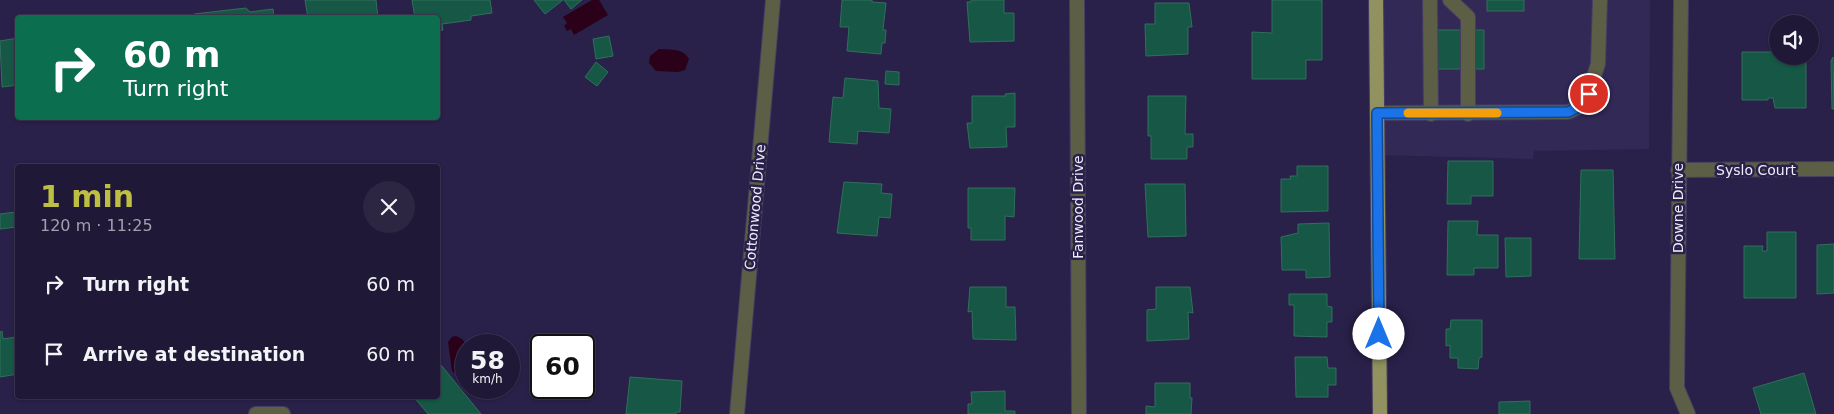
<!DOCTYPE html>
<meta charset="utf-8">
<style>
:root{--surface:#1f1937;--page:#2c2642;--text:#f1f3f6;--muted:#a1a0ad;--line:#3c3852;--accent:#bebf42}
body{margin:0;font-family:"DejaVu Sans",sans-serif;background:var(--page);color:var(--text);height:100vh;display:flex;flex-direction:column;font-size:19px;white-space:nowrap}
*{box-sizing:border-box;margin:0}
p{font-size:16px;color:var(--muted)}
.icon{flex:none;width:28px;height:28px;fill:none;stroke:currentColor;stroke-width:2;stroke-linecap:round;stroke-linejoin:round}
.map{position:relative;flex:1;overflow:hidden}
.sheet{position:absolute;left:15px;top:164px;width:425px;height:235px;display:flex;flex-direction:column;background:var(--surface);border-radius:5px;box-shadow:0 1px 4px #0004,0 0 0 1px var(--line)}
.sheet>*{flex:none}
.hud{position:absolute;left:15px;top:15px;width:425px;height:105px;border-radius:5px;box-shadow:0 1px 4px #0004,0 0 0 1px var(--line);background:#0b6e4f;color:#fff;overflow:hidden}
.tools{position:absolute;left:1769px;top:15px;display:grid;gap:10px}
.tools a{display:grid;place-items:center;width:50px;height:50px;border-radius:50%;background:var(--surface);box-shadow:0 1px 4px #0004,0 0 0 1px var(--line);font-size:25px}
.speed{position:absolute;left:455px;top:334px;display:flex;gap:10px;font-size:25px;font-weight:700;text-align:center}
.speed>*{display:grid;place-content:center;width:65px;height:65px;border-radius:50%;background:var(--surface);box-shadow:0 1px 4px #0004,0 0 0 1px var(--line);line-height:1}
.speed small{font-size:12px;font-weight:400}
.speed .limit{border:2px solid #111;border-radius:8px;background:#fff;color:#111}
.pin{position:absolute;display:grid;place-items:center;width:42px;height:42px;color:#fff;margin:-21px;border:2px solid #fff;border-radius:50%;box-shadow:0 1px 5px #0007}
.me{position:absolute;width:55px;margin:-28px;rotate:0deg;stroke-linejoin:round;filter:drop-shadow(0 0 4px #0008)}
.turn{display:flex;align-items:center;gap:18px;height:105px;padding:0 25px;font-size:22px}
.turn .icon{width:65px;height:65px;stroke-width:2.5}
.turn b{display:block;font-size:35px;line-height:42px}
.round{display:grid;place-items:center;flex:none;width:52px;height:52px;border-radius:26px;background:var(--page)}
.overview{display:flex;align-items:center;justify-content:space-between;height:85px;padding:0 25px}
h1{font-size:30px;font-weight:600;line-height:38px;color:var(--accent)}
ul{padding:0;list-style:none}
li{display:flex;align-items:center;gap:15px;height:70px;padding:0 25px}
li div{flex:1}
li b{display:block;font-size:19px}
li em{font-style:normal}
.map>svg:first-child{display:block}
</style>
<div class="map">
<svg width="1834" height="414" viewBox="0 0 1834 414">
<rect width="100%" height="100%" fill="#292149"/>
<polygon fill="#322957" points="1376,0 1650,0 1649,149 1534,151 1533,159 1378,155"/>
<g fill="#2b0019">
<polygon points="592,0 599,0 608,15 574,35 571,29 567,31 564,26 567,23 563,17"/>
<path d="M659,49C671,50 683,48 689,59L685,70L678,72L656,71L649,63L650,56Z"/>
<polygon points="456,336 462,339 467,345 466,383 452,371 448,342 452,337"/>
</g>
<g fill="#165845" stroke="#316f5b">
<polygon points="305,0 376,0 378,18 308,18"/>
<polygon points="412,0 490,0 492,13 471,16 471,20 442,24 443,30 438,31 438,18 415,18"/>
<polygon points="534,0 563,0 545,14"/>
<polygon points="564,0 582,0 571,9"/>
<polygon points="842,0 872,0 872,2 886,3 883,30 886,30 885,43 882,43 881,54 847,51 849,27 840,27"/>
<polygon points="971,0 1004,0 1004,13 1014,13 1014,41 970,42 967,2 971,2"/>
<polygon points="1272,0 1322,0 1322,60 1306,60 1306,79 1252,79 1252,32 1272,33"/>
<rect x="1487" y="0" width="37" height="11"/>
<polygon points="1155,3 1189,3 1192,27 1188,27 1188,54 1146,56 1145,24 1155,24"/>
<polygon points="246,8 250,12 273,9 274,18 195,18 194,14"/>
<polygon points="1430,30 1484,30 1484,69 1425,69"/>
<polygon points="609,36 613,56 596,59 593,39"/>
<polygon points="18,38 18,85 2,87 0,41"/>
<polygon points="1742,52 1778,52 1778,56 1806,56 1806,108 1775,108 1773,98 1768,98 1768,100 1742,100"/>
<polygon points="1833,57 1834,109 1832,109 1831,61"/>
<polygon points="596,62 608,72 597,86 585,77"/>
<polygon points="886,71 899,72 899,85 885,84"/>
<polygon points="845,78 878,81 879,108 891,109 889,133 858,131 857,144 829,142 833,97 843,98"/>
<polygon points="1015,93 1015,127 1006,127 1007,147 970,148 967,123 972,123 972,96 1006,96 1005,94"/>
<polygon points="1148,96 1186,96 1185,134 1193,134 1193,147 1187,147 1187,159 1151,159 1151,136 1148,136"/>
<polygon points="1448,161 1493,161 1493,196 1471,196 1471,204 1447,204"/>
<polygon points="1297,166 1328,166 1328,211 1281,212 1281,179 1291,179 1290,176 1297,176"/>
<polygon points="1581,170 1613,170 1615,259 1579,259"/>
<polygon points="844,182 882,184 881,193 892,194 890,218 879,217 877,236 837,233"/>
<polygon points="1145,184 1185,184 1186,236 1148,237"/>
<polygon points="968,188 1015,188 1014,217 1005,216 1005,240 971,240 971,228 968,228"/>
<polygon points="16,212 17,227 0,229 0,214"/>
<polygon points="1448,221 1478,221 1477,235 1498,235 1498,268 1474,268 1474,275 1447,275"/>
<polygon points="1329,223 1330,277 1306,278 1306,270 1282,270 1281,237 1298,233 1298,224"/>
<polygon points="1767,232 1796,232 1796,298 1744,298 1744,246 1763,246 1762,251 1767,251"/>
<polygon points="1505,238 1531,238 1531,276 1506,277"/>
<polygon points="1834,244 1834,293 1817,294 1817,245"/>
<polygon points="970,287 1006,287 1006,307 1015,307 1016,340 973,339 972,311 968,312"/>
<polygon points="1156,287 1190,287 1193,313 1188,312 1189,339 1147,341 1147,310 1156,309"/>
<polygon points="1289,294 1327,294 1327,306 1332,307 1332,322 1327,322 1327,337 1294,336 1294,305 1289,305"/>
<polygon points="1451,320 1482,320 1482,357 1479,358 1478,369 1458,368 1458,358 1450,358 1450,345 1446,346 1446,329 1450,329"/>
<polygon points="2,331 3,339 17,337 18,374 0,377 0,332"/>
<polygon points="1295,357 1327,357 1328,368 1336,368 1336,385 1328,385 1328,397 1296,397"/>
<polygon points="441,365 481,414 428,414 413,396 438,396 438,368"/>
<polygon points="1804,373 1816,414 1761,414 1753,388"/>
<polygon points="630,377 682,381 680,412 676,412 676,414 626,414"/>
<polygon points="1155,383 1190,383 1190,398 1192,398 1191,414 1146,414 1146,406 1155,407"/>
<polygon points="1005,391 1005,411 1015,411 1015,414 968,414 968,404 972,404 971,392"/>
<polygon points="1530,401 1530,414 1499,414 1499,402"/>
</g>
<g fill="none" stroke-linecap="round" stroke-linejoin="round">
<defs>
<g id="service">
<polyline points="1430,0 1431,114"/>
<polyline points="1450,0 1468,17 1468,114"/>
<polyline points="1377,113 1568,112 1585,104 1598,64 1600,0"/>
</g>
<g id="minor">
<polyline points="1077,0 1079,414"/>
<polyline points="1681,0 1677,388 1688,414"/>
<polyline points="1678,170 1834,169"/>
<polyline points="256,414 283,414"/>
<polyline points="737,414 773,0"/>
</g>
<polyline id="primary" points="1376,0 1380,414"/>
</defs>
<use href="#service" stroke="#453e62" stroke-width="16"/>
<use href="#minor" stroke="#453e62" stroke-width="16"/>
<use href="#primary" stroke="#453e62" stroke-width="16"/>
<use href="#service" stroke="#5d5e46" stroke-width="14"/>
<use href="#minor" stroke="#5d5e46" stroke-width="14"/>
<use href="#primary" stroke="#919260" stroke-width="14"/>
</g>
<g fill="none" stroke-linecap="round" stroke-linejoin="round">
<defs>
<polyline id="route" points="1379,334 1377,113 1568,112 1585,104 1589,94"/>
</defs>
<use href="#route" stroke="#114b97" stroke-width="12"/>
<use href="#route" stroke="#1a73e8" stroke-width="9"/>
<polyline stroke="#f59e0b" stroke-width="9" points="1408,113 1497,113"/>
</g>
<g text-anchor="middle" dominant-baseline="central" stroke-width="5" stroke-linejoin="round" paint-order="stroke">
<g font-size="14" fill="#eeedfd" stroke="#292149">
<text x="1756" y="170">Syslo Court</text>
<text transform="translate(755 207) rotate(-85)">Cottonwood Drive</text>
<text transform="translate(1078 207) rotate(-90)">Fanwood Drive</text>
<text transform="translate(1678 208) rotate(-90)">Downe Drive</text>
</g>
</g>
</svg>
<div class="tools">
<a><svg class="icon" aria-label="sound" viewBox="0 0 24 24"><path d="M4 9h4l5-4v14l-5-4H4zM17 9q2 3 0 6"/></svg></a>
</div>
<div class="speed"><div>58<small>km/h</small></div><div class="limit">60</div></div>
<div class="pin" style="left:1589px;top:94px;background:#d93025"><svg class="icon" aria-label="arrive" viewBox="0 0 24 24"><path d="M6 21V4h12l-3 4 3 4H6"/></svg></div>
<svg class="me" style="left:1379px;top:334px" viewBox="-20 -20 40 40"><circle r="19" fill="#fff"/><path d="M0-13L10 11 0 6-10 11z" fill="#1a73e8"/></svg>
<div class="hud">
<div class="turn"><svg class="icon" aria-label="right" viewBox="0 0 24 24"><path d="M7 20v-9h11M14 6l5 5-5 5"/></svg><div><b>60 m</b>Turn right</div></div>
</div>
<section class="sheet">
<div class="overview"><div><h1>1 min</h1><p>120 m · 11:25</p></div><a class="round"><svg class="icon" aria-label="close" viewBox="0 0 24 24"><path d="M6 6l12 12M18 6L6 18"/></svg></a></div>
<ul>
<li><svg class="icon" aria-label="right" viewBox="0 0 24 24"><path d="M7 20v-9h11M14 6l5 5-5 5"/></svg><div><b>Turn right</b></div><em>60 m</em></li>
<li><svg class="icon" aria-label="arrive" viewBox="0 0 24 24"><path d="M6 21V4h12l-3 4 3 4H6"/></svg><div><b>Arrive at destination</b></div><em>60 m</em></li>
</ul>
</section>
</div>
